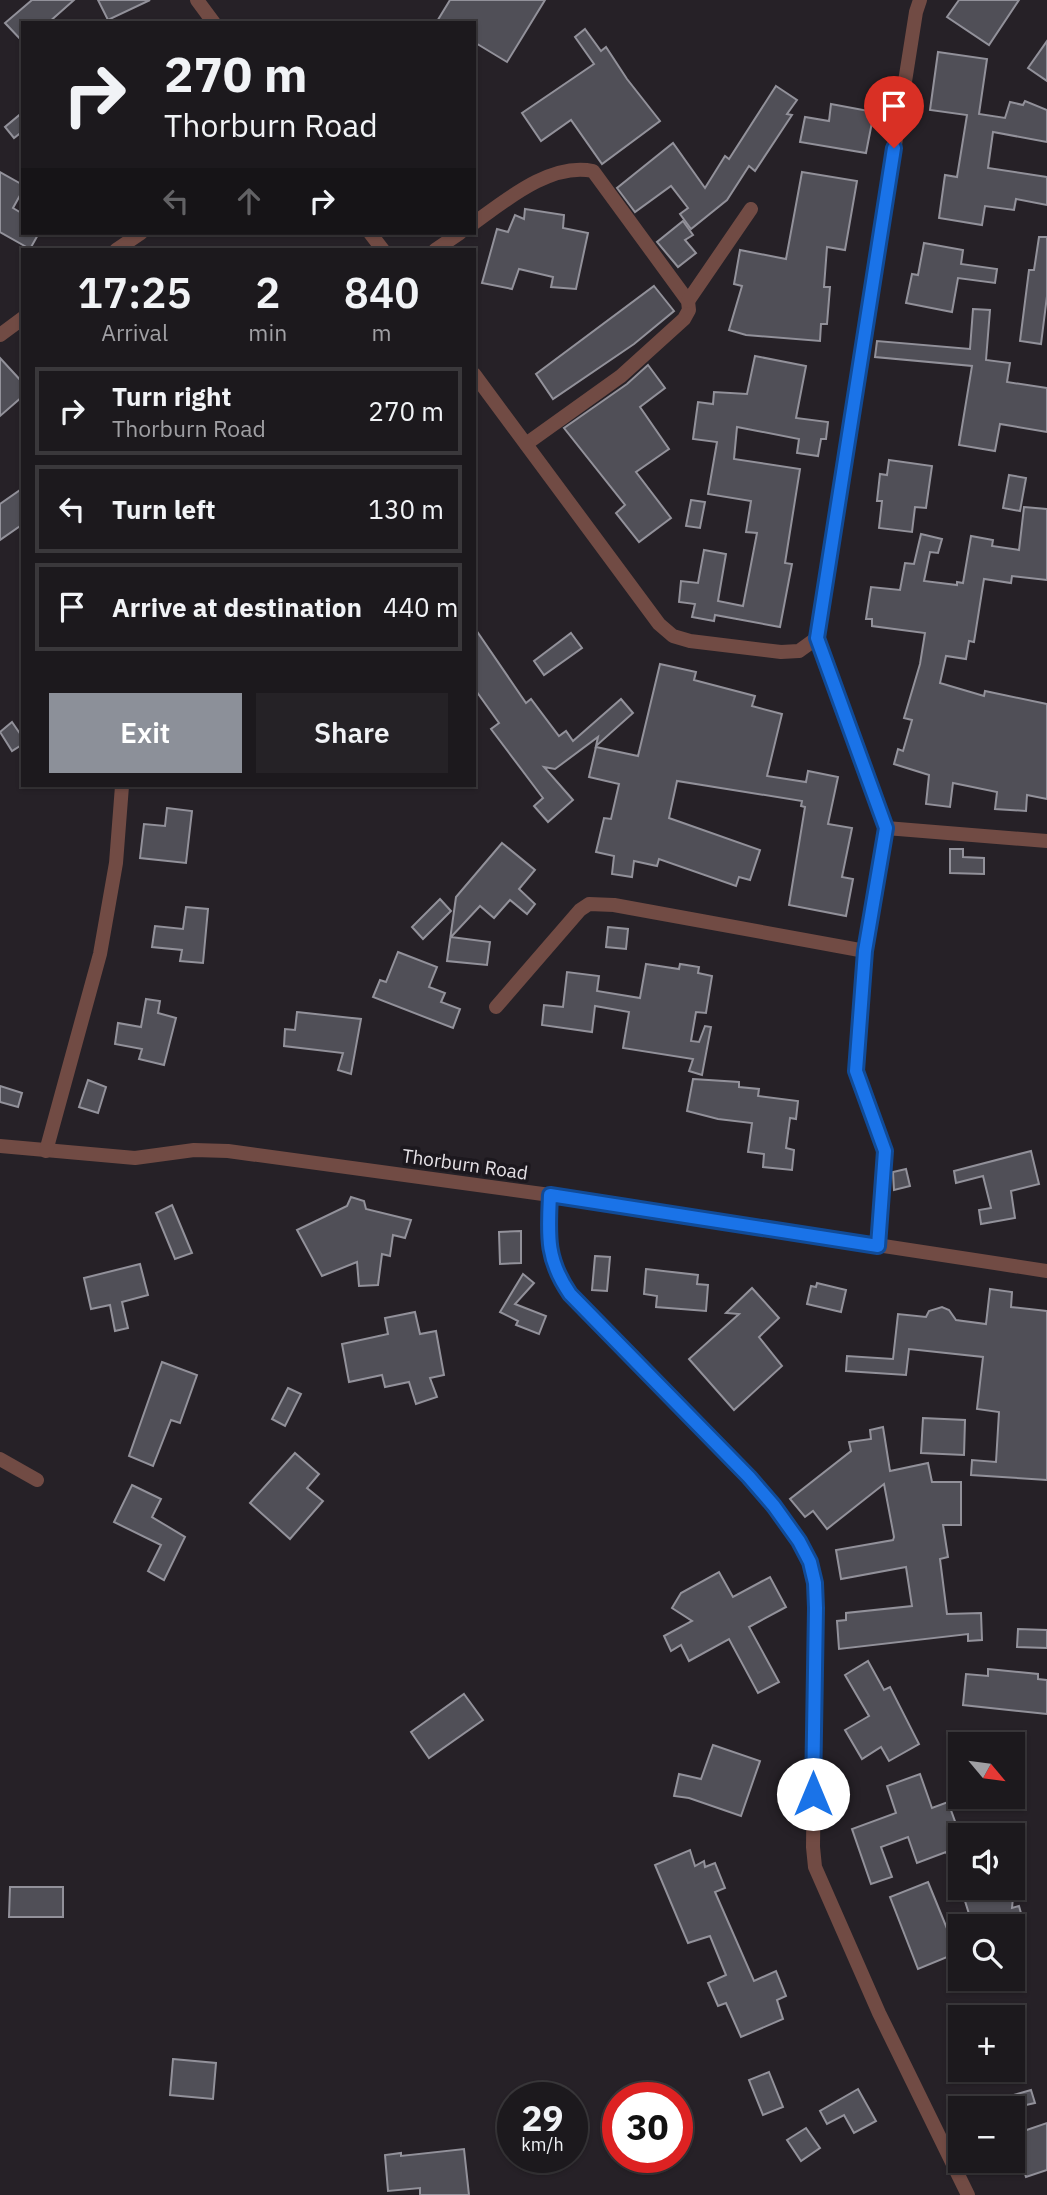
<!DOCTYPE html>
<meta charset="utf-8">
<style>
:root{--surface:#1c191d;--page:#252226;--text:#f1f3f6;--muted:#a0a0a4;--line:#3a383b;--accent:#8c9099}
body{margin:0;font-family:"IBM Plex Sans",sans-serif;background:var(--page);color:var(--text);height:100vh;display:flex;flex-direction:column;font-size:26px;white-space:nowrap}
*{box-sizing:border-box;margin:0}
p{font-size:23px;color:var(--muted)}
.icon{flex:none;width:38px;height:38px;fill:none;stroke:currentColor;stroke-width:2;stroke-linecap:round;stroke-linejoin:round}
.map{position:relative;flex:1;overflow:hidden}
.side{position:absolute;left:21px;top:248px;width:455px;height:539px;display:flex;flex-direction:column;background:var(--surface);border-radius:0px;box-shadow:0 2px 5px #0004,0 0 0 2px var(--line)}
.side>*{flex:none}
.hud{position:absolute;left:21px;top:21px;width:455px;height:214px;border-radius:0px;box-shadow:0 2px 5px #0004,0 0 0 2px var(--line);background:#1c191d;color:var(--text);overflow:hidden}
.needle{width:46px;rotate:119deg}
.fabs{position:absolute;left:948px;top:1732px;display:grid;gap:14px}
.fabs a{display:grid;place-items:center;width:77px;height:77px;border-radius:0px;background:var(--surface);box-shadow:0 2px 5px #0004,0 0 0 2px var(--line);font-size:35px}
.speed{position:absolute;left:497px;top:2082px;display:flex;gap:14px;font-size:35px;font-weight:700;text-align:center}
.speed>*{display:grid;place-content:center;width:91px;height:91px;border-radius:50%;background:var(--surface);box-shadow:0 2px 5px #0004,0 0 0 2px var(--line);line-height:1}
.speed small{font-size:18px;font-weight:400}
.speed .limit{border:10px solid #d22;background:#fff;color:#111}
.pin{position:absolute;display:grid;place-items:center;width:60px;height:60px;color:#fff;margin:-72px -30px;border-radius:50% 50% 50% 0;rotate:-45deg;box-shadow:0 0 7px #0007}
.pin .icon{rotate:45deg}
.me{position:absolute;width:77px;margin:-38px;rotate:0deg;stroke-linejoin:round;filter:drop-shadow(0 0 5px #0008)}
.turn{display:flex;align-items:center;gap:24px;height:147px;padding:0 28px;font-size:32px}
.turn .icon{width:91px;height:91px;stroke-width:2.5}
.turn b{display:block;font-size:49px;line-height:60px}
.lanes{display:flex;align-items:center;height:66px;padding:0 28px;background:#0003;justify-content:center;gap:35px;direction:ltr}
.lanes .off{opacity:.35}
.eta{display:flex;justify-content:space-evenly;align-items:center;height:119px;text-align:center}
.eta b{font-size:42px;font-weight:600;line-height:49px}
.action{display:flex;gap:14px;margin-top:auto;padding:14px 28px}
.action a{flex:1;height:80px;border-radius:0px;background:var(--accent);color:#fff;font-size:28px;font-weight:600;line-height:80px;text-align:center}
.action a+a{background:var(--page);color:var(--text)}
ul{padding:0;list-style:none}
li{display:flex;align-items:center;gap:21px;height:88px;margin:0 14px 10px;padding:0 14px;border:4px solid var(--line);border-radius:0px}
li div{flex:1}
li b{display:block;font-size:26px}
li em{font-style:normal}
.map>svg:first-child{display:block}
</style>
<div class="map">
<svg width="1047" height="2195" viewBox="0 0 1047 2195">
<rect width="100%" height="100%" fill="#262127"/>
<g fill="#504f57" stroke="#92919a" stroke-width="2">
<polygon points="32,0 74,0 48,23 23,23 23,42 5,23"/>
<polygon points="98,0 150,0 108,20"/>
<polygon points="450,0 545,0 507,62 474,42 474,23 436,23"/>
<polygon points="959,0 1019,0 989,45 947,17"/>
<polygon points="585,29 601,51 606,47 627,79 660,121 602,164 571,120 541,141 522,113 594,64 575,37"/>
<polygon points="1047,41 1047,81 1028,68"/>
<polygon points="938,52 987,59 979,114 1005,118 1010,102 1023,105 1025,101 1047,110 1047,142 993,132 988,168 1047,177 1047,205 1016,199 1014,210 985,206 982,225 939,218 945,175 957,177 967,115 930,110"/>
<polygon points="776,86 797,100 787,114 792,115 755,171 749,166 727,200 691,229 680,214 688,208 671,186 635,212 617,188 673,143 705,188 725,156 729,159"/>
<polygon points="831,104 874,112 866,153 800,142 805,117 829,121"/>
<polygon points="23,112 23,131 14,138 5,127"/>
<polygon points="0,172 23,185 23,190 13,208 23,214 23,233 39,233 30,249 0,232"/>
<polygon points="802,172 857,181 845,250 827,247 824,287 830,287 827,324 821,324 820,341 746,335 729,330 742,286 734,284 740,250 786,259"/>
<polygon points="525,209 564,215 563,228 588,233 576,289 551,287 553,277 519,269 512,289 482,283 497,229 508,232 515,215 524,219"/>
<polygon points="683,221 693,235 685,240 696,253 678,267 657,242"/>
<polygon points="1039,237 1047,237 1047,296 1041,344 1020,341 1029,270 1034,270"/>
<polygon points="924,243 963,250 961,264 997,269 995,283 958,278 952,312 906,303 912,274 918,275"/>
<polygon points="654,286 674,311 634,344 553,399 536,374"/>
<polygon points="973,309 990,310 986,360 1010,363 1007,382 1047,388 1047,432 1000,424 995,451 959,445 972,366 875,357 877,341 970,349"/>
<polygon points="755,356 806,366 796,418 828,422 826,439 821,439 818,456 797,453 799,439 737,427 734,459 800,469 785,563 792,564 780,627 715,615 714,621 692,617 695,604 679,602 681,581 698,583 704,550 726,554 718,601 743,606 757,533 746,532 751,501 708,494 717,442 693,439 698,402 713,404 714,392 747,394"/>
<polygon points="0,358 23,383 23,396 0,416"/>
<polygon points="648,365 665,388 640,407 669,449 636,472 671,518 639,542 616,513 625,505 564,428 627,384"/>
<polygon points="889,460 932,466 926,508 915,507 912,532 879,528 882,501 877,501 880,474 887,475"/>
<polygon points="1009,475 1026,478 1020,511 1003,508"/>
<polygon points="23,488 23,524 0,540 0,504"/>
<polygon points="691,500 705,502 700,528 686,526"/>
<polygon points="1024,507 1047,509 1047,580 1012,576 1011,583 984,579 974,642 969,641 966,659 946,656 940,683 984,696 985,691 1047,704 1047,799 1027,795 1026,811 995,809 997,792 953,783 950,807 926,804 929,775 894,764 898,749 903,751 912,720 904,718 920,664 925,633 872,626 872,619 866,619 871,587 900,590 905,563 914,564 921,534 942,539 938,553 930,552 924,581 957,585 957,582 963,583 971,536 993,540 992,546 1019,550"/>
<polygon points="474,627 526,703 531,699 559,736 566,731 573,741 621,699 633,713 596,746 598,737 555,769 544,767 573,800 548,822 534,806 543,798 491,729 499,723 474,688"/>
<polygon points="571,633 582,648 544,675 534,661"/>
<polygon points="660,664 696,672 694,680 755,696 752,706 782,714 767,776 806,782 808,771 838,777 828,824 852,828 842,877 853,879 846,916 789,905 805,807 801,806 802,801 677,781 669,818 760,850 750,880 739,877 736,886 659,859 657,866 634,861 632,877 612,874 614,856 596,852 604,818 611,819 619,784 589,777 596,747 638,756"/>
<polygon points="12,722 23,738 23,744 12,751 0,732"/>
<polygon points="167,808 192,811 186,863 140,858 144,824 165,826"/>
<polygon points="502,843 535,870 519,889 535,904 527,914 510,900 494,918 480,906 451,937 490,942 487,965 447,961 456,897"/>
<polygon points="950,849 963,849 963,857 984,858 984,874 950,873"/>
<polygon points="440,899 451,911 423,939 412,927"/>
<polygon points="186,907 208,909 203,963 180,961 182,950 152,947 155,926 183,929"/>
<polygon points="608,927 628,929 626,949 606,947"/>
<polygon points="398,952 437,967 429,987 445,993 441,1002 460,1009 453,1028 373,997 380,980 386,982"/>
<polygon points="646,964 679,969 680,964 699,967 698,973 712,976 706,1013 696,1012 691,1041 699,1042 705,1026 711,1027 702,1075 689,1071 693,1059 623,1048 629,1012 595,1006 592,1032 542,1025 544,1005 563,1007 567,972 599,976 597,991 640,998"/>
<polygon points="146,999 160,1001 158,1013 176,1018 164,1065 139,1059 142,1049 115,1044 118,1023 141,1027"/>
<polygon points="297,1012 361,1019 351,1074 338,1070 343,1053 284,1046 285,1029 295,1030"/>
<polygon points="693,1079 739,1082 739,1087 759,1089 758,1096 798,1101 796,1119 790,1118 786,1148 794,1150 792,1170 763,1167 764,1154 748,1152 752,1123 718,1119 687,1111"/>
<polygon points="88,1080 106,1087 98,1113 79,1107"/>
<polygon points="0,1086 22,1093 18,1107 0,1102"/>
<polygon points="1031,1151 1039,1184 1011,1191 1015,1218 981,1224 979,1210 991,1208 983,1176 956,1183 954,1171"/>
<polygon points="906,1169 910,1186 894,1190 893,1172"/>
<polygon points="351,1197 364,1201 366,1209 411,1220 405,1238 393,1235 390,1256 382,1254 378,1285 359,1286 357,1262 322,1276 297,1230 347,1206"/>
<polygon points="172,1205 192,1253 175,1259 156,1213"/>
<polygon points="521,1231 521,1263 500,1264 499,1232"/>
<polygon points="595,1256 610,1257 607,1291 592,1290"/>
<polygon points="140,1264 148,1295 122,1302 128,1328 115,1331 110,1305 91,1309 84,1278"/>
<polygon points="646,1269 698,1275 697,1284 708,1285 706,1311 656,1307 657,1296 644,1294"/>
<polygon points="523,1274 534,1283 515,1304 546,1316 539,1334 516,1325 518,1321 500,1312"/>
<polygon points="817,1283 846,1290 841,1312 807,1304 811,1286 816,1287"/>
<polygon points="752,1288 779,1318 759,1337 782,1366 734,1410 689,1359 739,1314 726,1313"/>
<polygon points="990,1289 1012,1292 1011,1307 1047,1311 1047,1480 971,1475 972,1460 996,1462 999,1412 977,1409 983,1357 909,1349 906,1375 846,1371 847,1356 893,1359 898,1314 926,1317 929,1311 942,1307 949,1310 956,1320 986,1324"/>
<polygon points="415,1312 420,1334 436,1331 444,1375 430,1378 437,1397 416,1404 409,1382 385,1387 382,1375 349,1382 342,1344 388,1334 385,1318"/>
<polygon points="162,1362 197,1375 180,1423 171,1420 153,1466 129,1456"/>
<polygon points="288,1388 301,1394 285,1426 272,1419"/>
<polygon points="923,1418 965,1420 964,1455 921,1453"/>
<polygon points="883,1427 890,1471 928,1463 932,1482 961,1482 961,1525 943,1525 948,1557 940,1559 947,1614 981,1613 982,1640 968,1641 968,1634 839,1649 837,1621 846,1620 846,1613 912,1606 906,1567 841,1579 836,1550 893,1540 894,1537 884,1484 827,1529 813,1511 805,1517 790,1499 851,1451 849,1442 871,1439 870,1430"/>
<polygon points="295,1453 319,1474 307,1488 323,1501 290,1539 250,1503"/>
<polygon points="132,1485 161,1499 152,1517 185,1537 164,1580 148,1571 161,1545 114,1522"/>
<polygon points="719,1572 733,1597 770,1577 786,1607 749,1627 779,1682 758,1693 729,1639 689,1661 681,1645 671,1651 664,1636 692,1621 672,1608 681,1593"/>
<polygon points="1018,1629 1047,1630 1047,1648 1017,1647"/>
<polygon points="868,1661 884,1690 890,1687 919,1744 889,1761 881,1747 862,1759 845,1730 869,1716 845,1675"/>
<polygon points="988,1669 1038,1674 1038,1679 1047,1680 1047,1714 963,1705 966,1674 988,1676"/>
<polygon points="464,1694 483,1720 429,1758 411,1732"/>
<polygon points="713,1745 760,1761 741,1816 689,1798 674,1796 679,1774 701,1779"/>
<polygon points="920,1774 932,1808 948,1802 961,1838 961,1887 946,1852 917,1863 908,1837 881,1847 892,1877 871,1884 852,1829 896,1813 887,1786"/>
<polygon points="690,1850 695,1866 704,1861 705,1867 715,1863 725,1888 715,1892 754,1981 776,1971 786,1996 777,2000 783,2019 741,2037 726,2003 718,2006 708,1983 726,1975 710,1936 688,1943 655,1865"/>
<polygon points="928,1882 957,1953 918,1969 890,1897"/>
<polygon points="10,1887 63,1887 63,1917 9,1917"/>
<polygon points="961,1888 1014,1888 1012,1908 1019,1906 1024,1924 973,1927"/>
<polygon points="173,2059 216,2063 213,2099 170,2095"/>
<polygon points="769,2072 783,2107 763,2115 749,2080"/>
<polygon points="858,2089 876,2121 854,2133 844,2115 827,2124 820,2111"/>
<polygon points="1031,2090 1035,2103 1013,2108 1010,2096"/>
<polygon points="1047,2123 1047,2170 1026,2177 1019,2154 1024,2153 1018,2133"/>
<polygon points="806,2128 820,2148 801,2161 787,2140"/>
<polygon points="464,2149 469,2195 420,2195 420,2188 388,2191 385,2155 401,2153 401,2156"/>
</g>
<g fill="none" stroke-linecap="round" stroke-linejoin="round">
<g stroke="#714b44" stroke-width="14">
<polyline points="197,0 214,23"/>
<path d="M474,223C506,200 551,162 593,171L688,301L689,310L684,319L621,376L526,444"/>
<polyline points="370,233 383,250"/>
<polyline points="116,250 141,233"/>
<polyline points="435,250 460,233"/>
<polyline points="688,301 751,209"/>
<polyline points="0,335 23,318"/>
<polyline points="474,374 659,624 673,636 690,641 781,652 799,651 817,638"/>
<polyline points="886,828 1047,841"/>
<polyline points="496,1007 580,910 589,904 614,905 865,951"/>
<polyline points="0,1146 135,1158 194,1150 228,1151 550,1195 1047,1271"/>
<polyline points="46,1151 100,954 116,863 122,786"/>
<path d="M550,1195C548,1236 546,1259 570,1295L749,1477L774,1506L799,1541L810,1562L815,1583L816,1608L813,1847L815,1867L879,2013L968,2195"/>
<polyline points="878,1246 885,1151 856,1071 865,951 886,828 817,638 916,12 920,0"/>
<polyline points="0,1459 37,1480"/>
</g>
</g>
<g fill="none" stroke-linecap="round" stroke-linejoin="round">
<defs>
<path id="route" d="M813,1794L816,1608L815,1583L810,1562L799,1541L774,1506L749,1477L570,1294C546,1259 548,1236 550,1195L878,1246L885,1151L856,1071L865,951L886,828L817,638L894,148"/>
</defs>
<use href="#route" stroke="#114b97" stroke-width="18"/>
<use href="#route" stroke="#1a73e8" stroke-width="12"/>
</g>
<g text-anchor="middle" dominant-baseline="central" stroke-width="7" stroke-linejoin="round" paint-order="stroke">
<g font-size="19" fill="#e6e2e7" stroke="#1c181e">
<text transform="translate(465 1164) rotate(8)">Thorburn Road</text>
</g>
</g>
</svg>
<div class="fabs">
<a><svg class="needle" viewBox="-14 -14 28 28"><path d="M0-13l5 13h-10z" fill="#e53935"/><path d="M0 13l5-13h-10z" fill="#a0a0a4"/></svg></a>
<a><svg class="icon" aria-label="sound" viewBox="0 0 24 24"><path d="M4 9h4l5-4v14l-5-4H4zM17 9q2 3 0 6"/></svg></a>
<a><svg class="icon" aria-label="search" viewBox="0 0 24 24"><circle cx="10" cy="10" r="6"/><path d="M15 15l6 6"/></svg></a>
<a>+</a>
<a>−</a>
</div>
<div class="speed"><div>29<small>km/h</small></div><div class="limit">30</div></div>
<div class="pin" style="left:894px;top:148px;background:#d93025"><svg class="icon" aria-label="arrive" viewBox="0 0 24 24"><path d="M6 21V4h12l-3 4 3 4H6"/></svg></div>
<svg class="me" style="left:813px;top:1794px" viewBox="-20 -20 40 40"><circle r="19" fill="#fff"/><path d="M0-13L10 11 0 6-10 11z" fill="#1a73e8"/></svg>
<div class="hud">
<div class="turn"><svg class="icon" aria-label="right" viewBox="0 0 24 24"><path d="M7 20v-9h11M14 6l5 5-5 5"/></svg><div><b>270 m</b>Thorburn Road</div></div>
<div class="lanes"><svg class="icon off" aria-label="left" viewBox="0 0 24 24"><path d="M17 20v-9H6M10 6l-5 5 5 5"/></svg><svg class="icon off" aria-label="ahead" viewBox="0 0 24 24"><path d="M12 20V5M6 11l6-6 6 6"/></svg><svg class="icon" aria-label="right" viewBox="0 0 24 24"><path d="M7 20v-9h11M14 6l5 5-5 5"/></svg></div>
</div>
<section class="side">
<div class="eta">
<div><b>17:25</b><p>Arrival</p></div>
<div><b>2</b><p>min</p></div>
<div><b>840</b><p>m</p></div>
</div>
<ul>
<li><svg class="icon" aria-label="right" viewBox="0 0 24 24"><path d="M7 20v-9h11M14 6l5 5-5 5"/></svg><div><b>Turn right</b><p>Thorburn Road</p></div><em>270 m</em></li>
<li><svg class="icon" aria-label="left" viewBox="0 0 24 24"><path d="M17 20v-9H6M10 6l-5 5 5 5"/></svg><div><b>Turn left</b></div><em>130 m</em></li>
<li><svg class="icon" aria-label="arrive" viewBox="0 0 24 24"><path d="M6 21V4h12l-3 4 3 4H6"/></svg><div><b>Arrive at destination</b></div><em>440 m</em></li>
</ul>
<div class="action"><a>Exit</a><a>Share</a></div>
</section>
</div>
